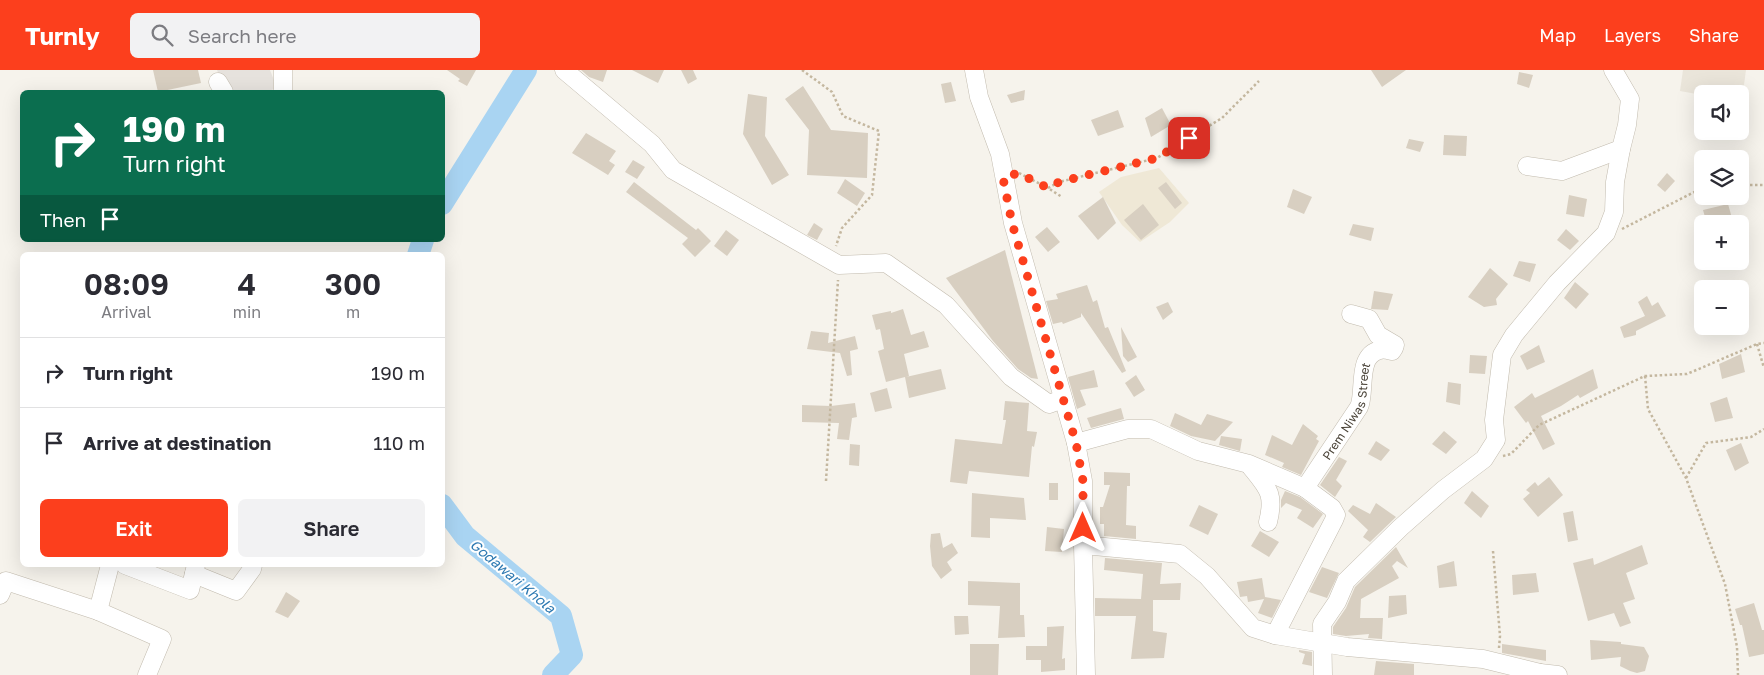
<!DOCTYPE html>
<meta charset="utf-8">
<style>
:root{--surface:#fff;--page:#f2f2f3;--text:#2b2b33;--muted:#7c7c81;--line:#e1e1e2;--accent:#fc3f1d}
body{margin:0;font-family:"Golos Text",sans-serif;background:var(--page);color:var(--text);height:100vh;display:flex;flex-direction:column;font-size:19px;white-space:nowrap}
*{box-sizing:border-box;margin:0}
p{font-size:16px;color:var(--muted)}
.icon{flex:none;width:28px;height:28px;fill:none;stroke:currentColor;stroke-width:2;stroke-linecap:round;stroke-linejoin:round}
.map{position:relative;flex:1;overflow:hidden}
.panel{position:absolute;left:20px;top:182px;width:425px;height:315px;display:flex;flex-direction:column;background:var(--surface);border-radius:8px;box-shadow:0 5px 20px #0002}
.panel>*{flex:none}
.top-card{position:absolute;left:20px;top:20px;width:425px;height:152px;border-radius:8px;box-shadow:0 5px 20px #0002;background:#0b6e4f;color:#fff;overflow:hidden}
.fabs{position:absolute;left:1694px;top:15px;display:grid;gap:10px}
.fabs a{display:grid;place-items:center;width:55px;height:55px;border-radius:8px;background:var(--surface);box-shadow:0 5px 20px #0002;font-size:25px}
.pin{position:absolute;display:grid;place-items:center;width:42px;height:42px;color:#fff;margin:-21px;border-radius:10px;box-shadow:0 2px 8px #0006}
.me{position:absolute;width:55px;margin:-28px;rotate:0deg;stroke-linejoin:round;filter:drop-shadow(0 0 4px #0008)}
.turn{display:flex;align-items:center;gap:18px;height:105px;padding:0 20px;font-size:22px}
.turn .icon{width:65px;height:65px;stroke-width:2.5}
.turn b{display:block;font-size:35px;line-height:42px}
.then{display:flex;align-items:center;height:48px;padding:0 20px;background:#0003;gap:10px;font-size:19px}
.eta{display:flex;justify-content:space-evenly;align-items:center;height:85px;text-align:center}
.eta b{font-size:30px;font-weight:600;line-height:35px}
.button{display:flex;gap:10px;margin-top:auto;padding:10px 20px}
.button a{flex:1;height:58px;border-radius:8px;background:var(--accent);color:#fff;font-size:20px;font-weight:600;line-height:58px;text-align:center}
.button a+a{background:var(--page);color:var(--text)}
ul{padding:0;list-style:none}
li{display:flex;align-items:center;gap:15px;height:70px;padding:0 20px;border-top:1px solid var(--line)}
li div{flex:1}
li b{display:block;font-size:19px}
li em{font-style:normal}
header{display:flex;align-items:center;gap:30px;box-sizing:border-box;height:70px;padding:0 25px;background:var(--accent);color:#fff}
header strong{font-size:24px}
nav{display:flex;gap:28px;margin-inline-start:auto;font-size:18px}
.search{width:350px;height:45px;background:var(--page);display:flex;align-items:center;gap:12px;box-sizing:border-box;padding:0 18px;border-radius:8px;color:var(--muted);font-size:19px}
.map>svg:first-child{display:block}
</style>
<header>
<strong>Turnly</strong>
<div class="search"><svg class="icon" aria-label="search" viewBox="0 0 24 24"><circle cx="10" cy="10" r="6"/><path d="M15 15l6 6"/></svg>Search here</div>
<nav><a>Map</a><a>Layers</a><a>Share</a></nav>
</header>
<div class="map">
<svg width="1764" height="605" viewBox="0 0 1764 605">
<rect width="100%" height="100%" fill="#f6f3ec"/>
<polygon fill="#eae5da" points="1683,0 1746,0 1743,22 1702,25 1680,21"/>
<polygon fill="#e6e2dd" points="217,0 270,0 277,18 266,22 226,22"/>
<polygon fill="#efe8d6" points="1159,98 1189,133 1170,152 1140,172 1122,155 1099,122 1121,107"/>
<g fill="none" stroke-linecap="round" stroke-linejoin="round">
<g stroke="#a9d4f2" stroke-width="22">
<polyline points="442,134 526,0"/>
<polyline points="418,185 423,170"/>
<polyline points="442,435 465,466 561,546 572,585 553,605"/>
</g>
</g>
<g fill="#d8cfc1">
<polygon points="153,0 198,0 201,13 158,22"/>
<polygon points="447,0 476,0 467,16 458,11 460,9"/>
<polygon points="581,0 607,0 603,12 589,7"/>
<polygon points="632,0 664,0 658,13"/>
<polygon points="681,0 693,0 697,9 688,14"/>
<polygon points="1371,0 1406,0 1382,17"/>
<polygon points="1519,2 1533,5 1529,18 1517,14"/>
<polygon points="951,12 956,31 945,33 941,14"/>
<polygon points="803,16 831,60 868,63 867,108 807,105 809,60 785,29"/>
<polygon points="1025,20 1024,30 1011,33 1007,25"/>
<polygon points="748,24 767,27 765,66 789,105 772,115 743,64"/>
<polygon points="1162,38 1171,55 1151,67 1145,48"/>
<polygon points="1118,40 1124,57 1098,66 1091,50"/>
<polygon points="586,63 616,81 609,91 615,95 608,105 572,83"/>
<polygon points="1444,65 1467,66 1466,86 1443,85"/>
<polygon points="1409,69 1424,72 1420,82 1406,78"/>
<polygon points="633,90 645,97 637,109 625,102"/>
<polygon points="1667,103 1675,111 1665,122 1657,115"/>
<polygon points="845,109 865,123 857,136 837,123"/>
<polygon points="634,112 696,160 698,158 711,171 695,187 682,174 688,168 626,122"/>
<polygon points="1166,112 1182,133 1175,139 1158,118"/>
<polygon points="1293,119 1312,127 1304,144 1287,137"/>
<polygon points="1569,125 1587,129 1584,147 1566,144"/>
<polygon points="1103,127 1116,153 1098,170 1078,146"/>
<polygon points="1143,134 1159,155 1141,170 1124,150"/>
<polygon points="1728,134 1732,148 1714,154 1707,154 1703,140"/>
<polygon points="814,153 823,159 817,170 807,165"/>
<polygon points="1353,154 1374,158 1371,171 1349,165"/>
<polygon points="1047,157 1060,172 1048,182 1035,167"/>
<polygon points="1566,159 1579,171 1570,180 1557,170"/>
<polygon points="726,160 739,170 727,186 714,176"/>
<polygon points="1005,180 1038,309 1031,308 1018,299 993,271 946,208"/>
<polygon points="1519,191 1536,194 1530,212 1513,206"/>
<polygon points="1490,198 1508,214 1496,229 1497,235 1484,237 1468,227"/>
<polygon points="1575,212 1589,224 1576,239 1564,228"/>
<polygon points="1087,215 1093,232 1097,230 1105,258 1108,257 1126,301 1122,303 1081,243 1081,247 1063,254 1062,252 1053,254 1046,231 1058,229 1056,224"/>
<polygon points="1374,221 1393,224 1388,240 1371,239"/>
<polygon points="1647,226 1652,236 1658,232 1666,246 1636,261 1636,265 1624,268 1620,257 1645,246 1638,232"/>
<polygon points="1168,232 1173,242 1163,250 1156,237"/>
<polygon points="903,239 911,265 924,261 929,277 904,284 909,306 906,307 941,299 946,319 909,328 905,307 886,312 878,281 884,279 880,259 876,260 872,245 891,241 891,243"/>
<polygon points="1121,257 1137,287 1128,292 1123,286"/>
<polygon points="811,261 829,263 828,273 855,266 858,279 850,281 852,305 847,306 840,283 807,279"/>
<polygon points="1539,275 1545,292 1527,300 1520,286"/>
<polygon points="1741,284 1745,302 1722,309 1719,294"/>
<polygon points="1470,285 1487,286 1485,304 1469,303"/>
<polygon points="1593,299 1598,318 1580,328 1578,325 1561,336 1541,346 1555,374 1543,380 1528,351 1526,353 1514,337 1532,323 1535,328"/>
<polygon points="1094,300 1098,317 1080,320 1086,335 1077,339 1068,307"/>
<polygon points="1136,305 1145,320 1134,327 1125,313"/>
<polygon points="1448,312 1461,314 1460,335 1446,332"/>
<polygon points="887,318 892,338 875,342 870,323"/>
<polygon points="1727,327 1733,348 1715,352 1710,333"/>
<polygon points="1005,331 1029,333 1027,361 1037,362 1034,377 1032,376 1029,407 969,401 967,414 950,412 955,369 1002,374 1006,350 1003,350"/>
<polygon points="855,333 857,347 852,348 849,370 837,369 839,353 802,352 802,335 831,336"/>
<polygon points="1121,338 1124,349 1091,358 1087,348"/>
<polygon points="1175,343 1201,355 1207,344 1233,352 1215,371 1191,366 1170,356"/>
<polygon points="1303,354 1318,366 1316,369 1319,371 1301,405 1282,397 1284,393 1265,385 1272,365 1292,375"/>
<polygon points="1444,361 1457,372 1446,384 1432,374"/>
<polygon points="1221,366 1242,369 1240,381 1219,375"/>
<polygon points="1376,371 1390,380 1381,391 1368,384"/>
<polygon points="1741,373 1749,393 1735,401 1726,380"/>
<polygon points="850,374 860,375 859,396 849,395"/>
<polygon points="1339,387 1347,391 1336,410 1342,416 1335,427 1320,415"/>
<polygon points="1104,402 1130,403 1130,416 1127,416 1126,455 1136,456 1136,469 1104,466 1104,454 1100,454 1100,437 1103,437 1110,415 1104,415"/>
<polygon points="1549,407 1563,425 1538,447 1523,429 1530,423 1526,420 1535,412 1538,416"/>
<rect x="1049" y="413" width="9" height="17"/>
<polygon points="1285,421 1300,427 1323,444 1313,458 1297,448 1302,440 1286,433 1281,438 1281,430"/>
<polygon points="1472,421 1489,436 1481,448 1464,433"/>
<polygon points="972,423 1024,428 1026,450 990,448 990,468 971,467"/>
<polygon points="1376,433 1396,447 1370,472 1363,467 1368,460 1348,441 1353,435 1370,444"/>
<polygon points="1199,435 1218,444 1208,465 1189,456"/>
<polygon points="1573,441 1578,470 1568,472 1563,443"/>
<polygon points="1047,457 1064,459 1062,482 1045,481"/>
<polygon points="1260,461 1279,472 1269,487 1251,476"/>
<polygon points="940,463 943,478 952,473 958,483 947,492 952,500 941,509 932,496 930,476 931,464"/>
<polygon points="1642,475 1648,494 1626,503 1635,529 1623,533 1631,553 1620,557 1614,543 1588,551 1573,493 1593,488 1594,495"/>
<polygon points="1396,477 1408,498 1397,491 1392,496 1399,508 1361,529 1360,548 1383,548 1382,569 1368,568 1369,564 1346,566 1333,564 1333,557 1346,538 1355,517"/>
<polygon points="1105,488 1162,493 1160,514 1181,513 1180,530 1153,530 1153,561 1167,563 1164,588 1131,589 1136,546 1095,546 1095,528 1141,529 1143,504 1104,500"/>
<polygon points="1454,491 1457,516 1439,518 1437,496"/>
<polygon points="1322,497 1339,503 1327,528 1309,522"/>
<polygon points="1536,503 1539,522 1513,525 1512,505"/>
<polygon points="1262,508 1265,527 1281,530 1272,548 1258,543 1264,529 1248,532 1247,526 1240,527 1237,512"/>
<polygon points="968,511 1020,513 1020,545 1024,545 1025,567 998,568 1000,536 968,535"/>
<polygon points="286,522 300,531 288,548 275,542"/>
<polygon points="1406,525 1407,544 1388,548 1389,526"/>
<polygon points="1754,533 1762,560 1764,560 1764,584 1749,587 1742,555 1740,555 1735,539"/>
<polygon points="954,546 968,546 969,564 955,565"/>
<polygon points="1064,556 1062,589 1065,588 1065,600 1041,602 1041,590 1026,590 1026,576 1047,576 1047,557"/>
<polygon points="1590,570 1621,572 1621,574 1644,577 1649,586 1645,601 1637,603 1630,601 1620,596 1621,587 1591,590"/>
<polygon points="970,574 999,574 998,605 970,605"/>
<polygon points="1502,574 1546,580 1546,591 1502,583"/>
<polygon points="1299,580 1312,582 1312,596 1302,594 1305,584 1299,582"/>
<polygon points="1376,591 1414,594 1414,605 1374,605"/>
</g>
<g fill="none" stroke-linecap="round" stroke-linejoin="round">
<defs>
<g id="minor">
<polyline points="283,0 283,22"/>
<polyline points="564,0 652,74 673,100 839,195 886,193 946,235 1011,307 1049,334 1063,329"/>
<polyline points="974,0 979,27 1000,84 1013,153 1076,373 1083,411 1083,475 1086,605"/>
<polyline points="218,12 224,22"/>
<polyline points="1527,96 1562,101 1621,79"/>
<polyline points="1076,373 1128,359 1151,359 1198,381 1249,394 1305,418 1332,438 1336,445 1334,450 1275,565"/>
<path d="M1251,397C1268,418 1275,424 1268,452"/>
<path id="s1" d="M1305,418L1359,337C1366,322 1356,285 1380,280C1383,279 1388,280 1392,281L1394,278L1395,275L1378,265L1369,249L1351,244"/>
<polyline points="1083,475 1180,484 1207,506 1253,558 1275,565 1347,577 1483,589 1540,603"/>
<polyline points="125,495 190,520 196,495"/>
<polyline points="194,504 236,521 252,499 253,495"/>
<polyline points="0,525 6,511 98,541 162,569 147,605"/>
<polyline points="98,541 110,495"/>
<polyline points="1323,605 1322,554 1337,532 1346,511 1400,458 1443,420 1484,389 1496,370 1494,350 1502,285 1514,265 1557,213 1606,163 1614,142 1615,112 1621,79 1627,55 1630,29 1613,0"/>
<polyline points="1540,605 1540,603 1558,605"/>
</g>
</defs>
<use href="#minor" stroke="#c2bbae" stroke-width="19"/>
<g stroke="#c4b79f" stroke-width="2.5" stroke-dasharray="2.5 2.5" stroke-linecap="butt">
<polyline points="802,0 832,22 843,46 879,61 872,125 842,158 836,176"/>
<polyline points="1019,103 1048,118 1062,127"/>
<polyline points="1740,115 1764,115"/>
<polyline points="1048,118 1059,112 1157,88 1222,48 1259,11"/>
<polyline points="1622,159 1702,118"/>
<polyline points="1757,274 1764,298"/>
<polyline points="1645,306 1648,339 1686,408 1725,514 1737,577 1738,605"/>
<polyline points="1503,386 1511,384 1539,355 1645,306 1687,304 1757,274 1764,273"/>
<polyline points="1686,408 1706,373 1751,367 1764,359"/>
<polyline points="826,411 838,210"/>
<polyline points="1493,481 1500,566 1499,578"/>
</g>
<use href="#minor" stroke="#fff" stroke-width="18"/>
</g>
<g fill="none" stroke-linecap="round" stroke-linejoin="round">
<polyline stroke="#fc3f1d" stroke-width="9" stroke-dasharray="0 16.2" points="1083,458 1083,411 1076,373 1012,153 1003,108 1018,103 1048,118 1059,112 1157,88 1189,68"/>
</g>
<g text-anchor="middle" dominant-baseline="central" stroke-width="4" stroke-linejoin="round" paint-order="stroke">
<g font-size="12" fill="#4b4439" stroke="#fff">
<text stroke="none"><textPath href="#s1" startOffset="89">Prem Niwas Street</textPath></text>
</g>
<g font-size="14" font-style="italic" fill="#2e7ab2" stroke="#fff">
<text transform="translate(513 506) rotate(40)">Godawari Khola</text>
</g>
</g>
</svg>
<div class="fabs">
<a><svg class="icon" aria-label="sound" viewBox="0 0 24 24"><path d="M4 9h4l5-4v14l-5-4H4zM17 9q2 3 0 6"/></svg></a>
<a><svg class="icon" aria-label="layers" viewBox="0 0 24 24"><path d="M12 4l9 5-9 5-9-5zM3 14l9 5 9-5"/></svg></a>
<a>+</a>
<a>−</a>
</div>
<div class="pin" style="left:1189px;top:68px;background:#d93025"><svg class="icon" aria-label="arrive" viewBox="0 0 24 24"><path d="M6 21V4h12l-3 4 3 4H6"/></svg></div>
<svg class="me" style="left:1083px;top:458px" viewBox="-20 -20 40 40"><path d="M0-17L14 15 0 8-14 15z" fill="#fc3f1d" stroke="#fff" stroke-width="4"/></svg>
<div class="top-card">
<div class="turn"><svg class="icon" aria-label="right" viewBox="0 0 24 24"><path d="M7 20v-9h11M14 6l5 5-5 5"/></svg><div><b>190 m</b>Turn right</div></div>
<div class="then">Then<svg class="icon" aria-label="arrive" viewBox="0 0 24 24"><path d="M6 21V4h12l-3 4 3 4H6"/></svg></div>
</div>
<section class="panel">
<div class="eta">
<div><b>08:09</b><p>Arrival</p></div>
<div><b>4</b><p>min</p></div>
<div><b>300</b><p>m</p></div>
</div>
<ul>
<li><svg class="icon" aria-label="right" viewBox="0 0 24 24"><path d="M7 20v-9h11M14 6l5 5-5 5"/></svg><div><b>Turn right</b></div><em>190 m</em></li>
<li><svg class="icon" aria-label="arrive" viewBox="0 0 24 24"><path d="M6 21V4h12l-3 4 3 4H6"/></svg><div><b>Arrive at destination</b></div><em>110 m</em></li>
</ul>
<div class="button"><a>Exit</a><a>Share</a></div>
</section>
</div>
